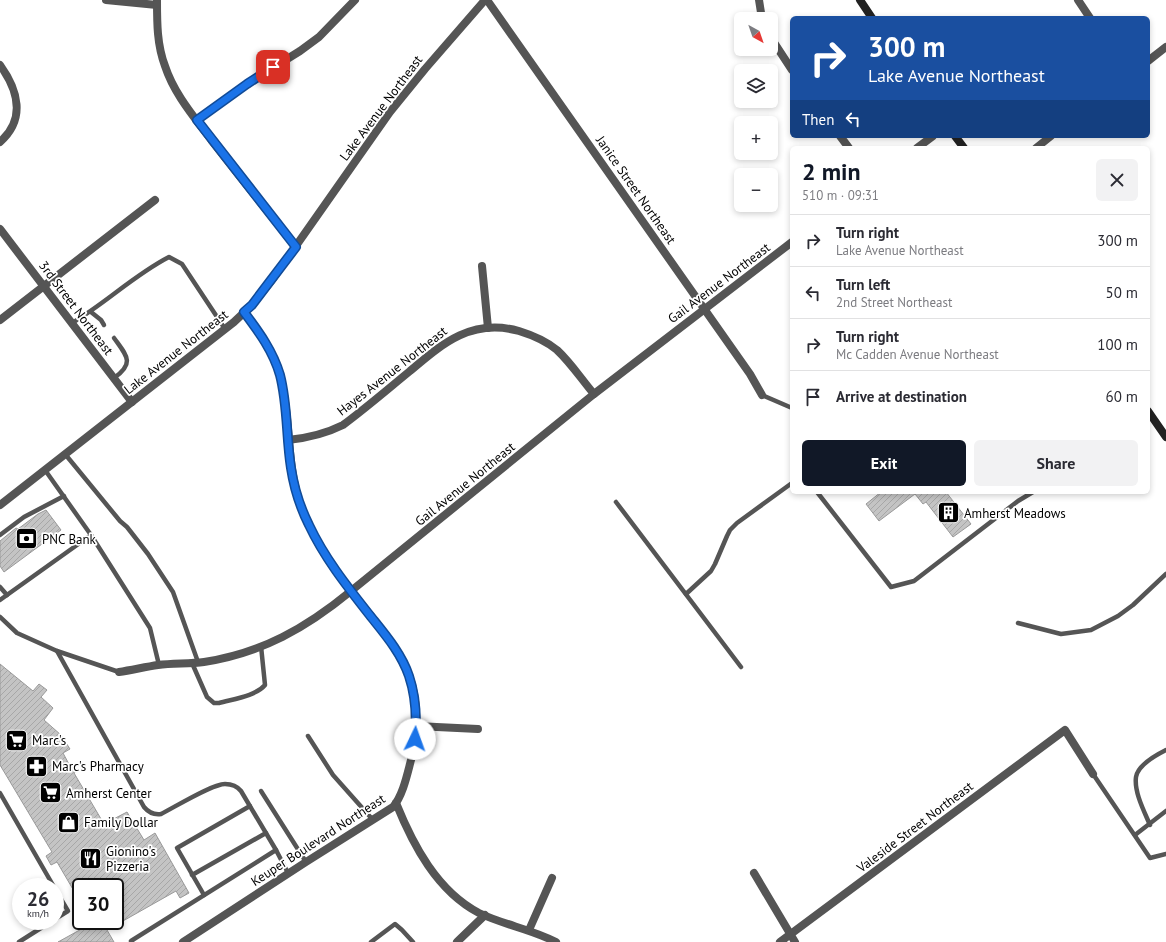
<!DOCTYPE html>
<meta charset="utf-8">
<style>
:root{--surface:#fff;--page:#f2f2f3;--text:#2b2b33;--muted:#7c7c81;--line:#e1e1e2;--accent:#111827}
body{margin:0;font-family:"PT Sans",sans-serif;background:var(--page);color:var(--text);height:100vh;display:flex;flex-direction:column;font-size:15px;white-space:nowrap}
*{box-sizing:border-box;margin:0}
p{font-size:13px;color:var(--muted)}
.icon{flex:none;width:22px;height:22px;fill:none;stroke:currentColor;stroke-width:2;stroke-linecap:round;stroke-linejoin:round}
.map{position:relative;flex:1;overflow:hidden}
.details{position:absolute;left:790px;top:146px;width:360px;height:348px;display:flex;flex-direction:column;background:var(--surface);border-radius:6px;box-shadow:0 2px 6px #0003}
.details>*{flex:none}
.top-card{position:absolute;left:790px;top:16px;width:360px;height:122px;border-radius:6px;box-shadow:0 2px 6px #0003;background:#1a4fa0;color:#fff;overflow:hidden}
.needle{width:26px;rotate:140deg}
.tools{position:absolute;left:734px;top:12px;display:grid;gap:8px}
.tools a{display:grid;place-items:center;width:44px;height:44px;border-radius:6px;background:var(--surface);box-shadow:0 2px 6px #0003;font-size:20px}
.speed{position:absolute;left:12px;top:878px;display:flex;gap:8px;font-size:20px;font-weight:700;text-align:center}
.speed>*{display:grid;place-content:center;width:52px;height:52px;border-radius:50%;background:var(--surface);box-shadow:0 2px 6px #0003;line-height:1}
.speed small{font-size:10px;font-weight:400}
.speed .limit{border:2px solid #111;border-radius:6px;background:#fff;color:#111}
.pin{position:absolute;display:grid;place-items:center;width:34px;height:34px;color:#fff;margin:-17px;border-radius:8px;box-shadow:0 2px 6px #0006}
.me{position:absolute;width:44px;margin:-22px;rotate:3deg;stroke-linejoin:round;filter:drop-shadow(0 0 3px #0008)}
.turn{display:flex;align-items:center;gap:14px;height:84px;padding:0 12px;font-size:18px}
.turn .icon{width:52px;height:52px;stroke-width:2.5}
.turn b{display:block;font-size:28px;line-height:34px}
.then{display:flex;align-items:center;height:38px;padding:0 12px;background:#0003;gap:8px;font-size:15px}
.round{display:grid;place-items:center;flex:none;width:42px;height:42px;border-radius:6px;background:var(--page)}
.overview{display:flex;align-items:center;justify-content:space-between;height:68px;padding:0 12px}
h1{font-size:24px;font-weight:600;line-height:30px;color:var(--accent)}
.action{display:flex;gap:8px;margin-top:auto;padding:8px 12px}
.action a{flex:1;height:46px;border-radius:6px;background:var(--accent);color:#fff;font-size:16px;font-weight:600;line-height:46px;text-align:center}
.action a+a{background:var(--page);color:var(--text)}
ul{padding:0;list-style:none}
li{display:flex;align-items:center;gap:12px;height:52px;padding:0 12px;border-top:1px solid var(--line)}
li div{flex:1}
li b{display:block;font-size:15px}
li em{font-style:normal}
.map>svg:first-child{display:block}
</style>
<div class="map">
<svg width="1166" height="942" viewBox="0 0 1166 942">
<defs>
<pattern id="building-hatch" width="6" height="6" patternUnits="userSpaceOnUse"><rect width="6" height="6" fill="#c4c4c4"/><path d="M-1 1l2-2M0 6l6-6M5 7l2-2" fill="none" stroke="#a7a7a7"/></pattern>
</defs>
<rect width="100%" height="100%" fill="#fff"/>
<g fill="url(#building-hatch)" stroke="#999">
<polygon points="881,492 946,492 971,524 953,537 926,502 923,504 915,494 879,521 866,504"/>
<polygon points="46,510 61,530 4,572 0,566 0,541 16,528 18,529 38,514"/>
<polygon points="0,664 33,691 39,684 47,690 41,697 53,708 44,720 61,735 70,749 63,753 70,766 71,766 75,773 74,773 104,824 127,812 144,840 155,833 189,893 180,898 176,891 107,930 114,942 58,942 96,921 115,921 115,887 81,887 81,903 57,862 51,865 46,856 52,852 0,765"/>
</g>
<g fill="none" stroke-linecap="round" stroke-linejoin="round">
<g stroke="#555" stroke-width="4.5">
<polyline points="91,312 101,320 104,325"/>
<path d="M72,323C106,303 134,275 169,257L182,264L225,329"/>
<path d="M114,378C135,363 127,356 114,338"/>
<polyline points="762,395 792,408"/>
<polyline points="65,454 120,521 127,527 148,554 173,592 198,662"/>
<polyline points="817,492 891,587 914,581 1018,501 1033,492"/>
<polyline points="616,502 741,667"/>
<polyline points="0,535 24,517 64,496"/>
<polyline points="91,535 150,628 159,665"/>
<polyline points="0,587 7,595"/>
<polyline points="686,594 711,571 715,564 727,536 730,530 737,523 792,483"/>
<polyline points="0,600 91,535 45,470"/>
<polyline points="0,617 17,633 57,651 119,672"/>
<polyline points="1018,623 1061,634 1091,630 1118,616 1133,605 1166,574"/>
<path d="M57,651L144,807C149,813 154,815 161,814C175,807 212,784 225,784C231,784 237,786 241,791L276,850"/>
<path d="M192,663L207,697L214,703H219C233,699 256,696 265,685L261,646"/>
<polyline points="308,736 333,775 373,820"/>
<polyline points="1093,774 1150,858 1166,854"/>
<polyline points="261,791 306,862"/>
<polyline points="0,793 54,887"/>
<path d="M1150,825C1144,811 1134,792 1136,777C1138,765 1156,755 1166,750"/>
<polyline points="1135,835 1166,811"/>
<polyline points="192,875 266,833"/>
<polyline points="55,889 68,911 55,919"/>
<polyline points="204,895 177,848 250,806"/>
<polyline points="19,942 52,921"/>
<polyline points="132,942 131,941 276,850 288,873"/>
<polyline points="371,942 395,924 402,930 413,942"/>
</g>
<g stroke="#555" stroke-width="8">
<polyline points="106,0 157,5"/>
<path d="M157,0C157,23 157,45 165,66C174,94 195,118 212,141C240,177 268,212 296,247"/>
<polyline points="487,0 750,374 762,395"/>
<polyline points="759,0 762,19"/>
<polyline points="1078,0 1090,18"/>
<polyline points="771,38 792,70"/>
<polyline points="1148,61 1166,47"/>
<path d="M0,65C18,90 26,119 0,142"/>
<polyline points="197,120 247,84 300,51 319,37 355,0"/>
<polyline points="840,136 849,148"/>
<polyline points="917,148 933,136"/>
<polyline points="1036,148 1051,136"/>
<polyline points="0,229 132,402"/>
<polyline points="482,266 488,328"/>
<polyline points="0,320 155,200"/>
<path d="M288,440C308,438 325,434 343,425C366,408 388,389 410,371C443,343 472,318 519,331C532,335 546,341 557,350C571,363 582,380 594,394"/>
<path d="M119,672C132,670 145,667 158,665C173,663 189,664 204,662C262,653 306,628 351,591L594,394L792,242"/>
<polyline points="416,726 478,729"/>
<path d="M396,803C413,845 437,891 479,913C504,925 531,929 556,942"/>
<polyline points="754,873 795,942"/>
<polyline points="529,930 552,878"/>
<path d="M183,942L306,862L393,807C403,795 407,775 411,760C418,732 419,700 408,673C393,639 366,612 344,582C327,560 312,535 302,509C285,465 292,419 280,375C273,351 259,332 244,312"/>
<polyline points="457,942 485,915"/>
<polyline points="780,942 1065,730 1093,774"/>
</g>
<polyline stroke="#555" stroke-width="8" points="0,505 234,322 252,305 272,280 390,112 425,69 485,0"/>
<g stroke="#222" stroke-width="8">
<polyline points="860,0 872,18"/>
<polyline points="955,136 964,148"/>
<polyline points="1148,411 1166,437"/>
</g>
</g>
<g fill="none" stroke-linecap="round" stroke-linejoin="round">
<defs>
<path id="route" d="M273,67L247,84L197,120L296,247L252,305L244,312C259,332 273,351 280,375C288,406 286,437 291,468C294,488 300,507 309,525C324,557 346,585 368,613C383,632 401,652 409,676C416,697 417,717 415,739"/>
</defs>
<use href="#route" stroke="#114b97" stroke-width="10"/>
<use href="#route" stroke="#1a73e8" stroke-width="7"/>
</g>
<defs>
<symbol id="building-square" viewBox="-11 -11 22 22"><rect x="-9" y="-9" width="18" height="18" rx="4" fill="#000" stroke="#fff"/><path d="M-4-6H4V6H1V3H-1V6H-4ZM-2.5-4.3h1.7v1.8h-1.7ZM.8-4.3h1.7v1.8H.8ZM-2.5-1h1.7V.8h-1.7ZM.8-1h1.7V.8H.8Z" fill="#fff"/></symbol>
<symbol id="bank-square" viewBox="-11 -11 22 22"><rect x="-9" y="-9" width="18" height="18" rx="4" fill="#000" stroke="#fff"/><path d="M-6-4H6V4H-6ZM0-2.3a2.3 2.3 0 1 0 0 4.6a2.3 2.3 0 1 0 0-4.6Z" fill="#fff"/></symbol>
<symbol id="supermarket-square" viewBox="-11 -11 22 22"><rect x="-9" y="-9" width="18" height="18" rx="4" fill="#000" stroke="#fff"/><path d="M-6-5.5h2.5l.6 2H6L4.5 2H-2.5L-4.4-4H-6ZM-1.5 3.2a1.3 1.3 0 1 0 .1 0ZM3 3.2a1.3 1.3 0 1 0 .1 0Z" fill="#fff"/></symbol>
<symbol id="pharmacy-square" viewBox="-11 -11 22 22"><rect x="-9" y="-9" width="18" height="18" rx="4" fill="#000" stroke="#fff"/><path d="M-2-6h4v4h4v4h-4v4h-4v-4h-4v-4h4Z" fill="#fff"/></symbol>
<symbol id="shop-square" viewBox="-11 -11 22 22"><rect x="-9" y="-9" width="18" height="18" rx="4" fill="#000" stroke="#fff"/><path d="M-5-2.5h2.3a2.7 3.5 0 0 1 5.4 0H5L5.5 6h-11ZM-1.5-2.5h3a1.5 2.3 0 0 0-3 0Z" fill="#fff"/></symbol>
<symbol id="restaurant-square" viewBox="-11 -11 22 22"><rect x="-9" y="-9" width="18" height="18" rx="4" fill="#000" stroke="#fff"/><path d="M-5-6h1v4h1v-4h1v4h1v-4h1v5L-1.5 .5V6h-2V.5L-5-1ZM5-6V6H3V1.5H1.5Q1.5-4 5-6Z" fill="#fff"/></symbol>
</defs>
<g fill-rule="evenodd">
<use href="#building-square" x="936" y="500" width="25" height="25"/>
<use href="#bank-square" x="14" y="526" width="25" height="25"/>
<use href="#supermarket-square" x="4" y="728" width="25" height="25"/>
<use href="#pharmacy-square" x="24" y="754" width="25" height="25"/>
<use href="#supermarket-square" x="38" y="780" width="25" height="25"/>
<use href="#shop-square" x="56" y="810" width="25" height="25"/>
<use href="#restaurant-square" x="78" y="846" width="25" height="25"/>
</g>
<g text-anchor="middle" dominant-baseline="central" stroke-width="3.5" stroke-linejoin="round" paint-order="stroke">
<g font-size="13" fill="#000" stroke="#fff">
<text transform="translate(381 108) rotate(-53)">Lake Avenue Northeast</text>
<text transform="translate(636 190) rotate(55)">Janice Street Northeast</text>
<text transform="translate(719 283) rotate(-37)">Gail Avenue Northeast</text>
<text transform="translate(76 308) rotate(53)">3rd Street Northeast</text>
<text transform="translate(176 352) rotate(-38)">Lake Avenue Northeast</text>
<text transform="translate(392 371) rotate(-38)">Hayes Avenue Northeast</text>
<text transform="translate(465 484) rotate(-39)">Gail Avenue Northeast</text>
<text transform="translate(915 827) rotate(-37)">Valeside Street Northeast</text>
<text transform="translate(318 840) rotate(-33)">Keuper Boulevard Northeast</text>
</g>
<g font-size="13" fill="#000" stroke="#fff" text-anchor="start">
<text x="964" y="513">Amherst Meadows</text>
<text x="42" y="539">PNC Bank</text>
<text x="32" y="740">Marc's</text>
<text x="52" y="766">Marc's Pharmacy</text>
<text x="66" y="793">Amherst Center</text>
<text x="84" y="822">Family Dollar</text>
<text x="106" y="851">Gionino's<tspan x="106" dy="15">Pizzeria</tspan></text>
</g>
</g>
</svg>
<div class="tools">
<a><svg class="needle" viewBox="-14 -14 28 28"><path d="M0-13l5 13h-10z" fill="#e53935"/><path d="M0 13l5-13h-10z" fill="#7c7c81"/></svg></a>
<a><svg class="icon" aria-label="layers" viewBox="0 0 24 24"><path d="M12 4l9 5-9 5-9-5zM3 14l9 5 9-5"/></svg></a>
<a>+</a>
<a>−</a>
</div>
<div class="speed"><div>26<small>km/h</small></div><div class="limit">30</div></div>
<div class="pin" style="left:273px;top:67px;background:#d93025"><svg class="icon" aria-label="arrive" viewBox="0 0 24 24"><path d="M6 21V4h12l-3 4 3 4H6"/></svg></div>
<svg class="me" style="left:415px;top:739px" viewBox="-20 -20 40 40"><circle r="19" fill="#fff"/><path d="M0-13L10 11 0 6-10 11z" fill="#1a73e8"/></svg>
<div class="top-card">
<div class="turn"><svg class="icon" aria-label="right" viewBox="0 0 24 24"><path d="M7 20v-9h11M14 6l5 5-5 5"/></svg><div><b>300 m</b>Lake Avenue Northeast</div></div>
<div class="then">Then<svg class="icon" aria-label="left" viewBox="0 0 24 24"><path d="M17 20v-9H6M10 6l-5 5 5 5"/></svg></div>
</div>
<section class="details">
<div class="overview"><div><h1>2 min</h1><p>510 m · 09:31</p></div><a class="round"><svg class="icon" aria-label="close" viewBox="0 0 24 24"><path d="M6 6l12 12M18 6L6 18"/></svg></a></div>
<ul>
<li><svg class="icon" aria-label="right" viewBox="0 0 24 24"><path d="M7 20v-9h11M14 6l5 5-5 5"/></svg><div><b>Turn right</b><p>Lake Avenue Northeast</p></div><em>300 m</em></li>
<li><svg class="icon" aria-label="left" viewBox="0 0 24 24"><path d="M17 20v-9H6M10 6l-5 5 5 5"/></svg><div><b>Turn left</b><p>2nd Street Northeast</p></div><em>50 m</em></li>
<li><svg class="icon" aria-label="right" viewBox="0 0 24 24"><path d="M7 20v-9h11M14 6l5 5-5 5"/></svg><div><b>Turn right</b><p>Mc Cadden Avenue Northeast</p></div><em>100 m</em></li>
<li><svg class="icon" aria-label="arrive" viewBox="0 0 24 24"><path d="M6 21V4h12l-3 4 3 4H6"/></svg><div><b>Arrive at destination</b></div><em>60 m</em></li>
</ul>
<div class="action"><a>Exit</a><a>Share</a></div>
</section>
</div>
